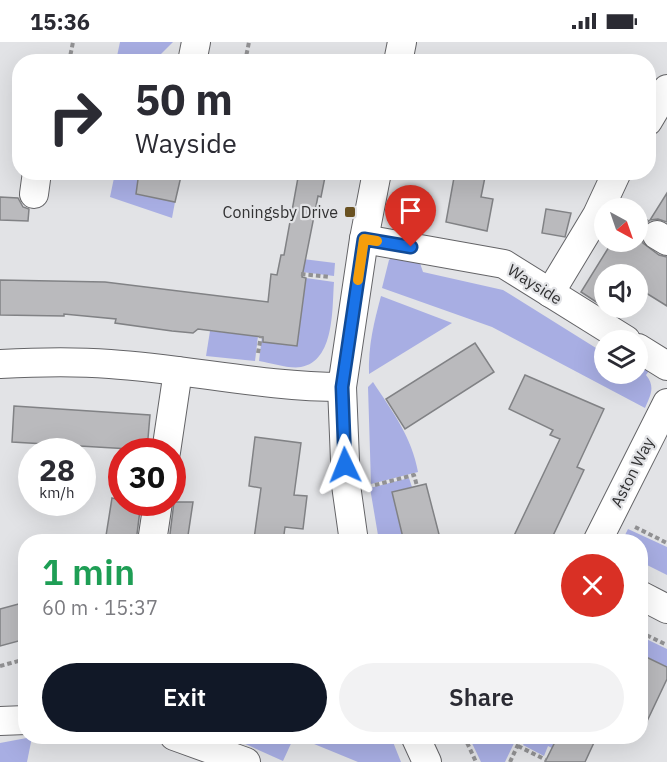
<!DOCTYPE html>
<meta charset="utf-8">
<style>
:root{--surface:#fff;--page:#f2f2f3;--text:#2b2b33;--muted:#7c7c81;--accent:#111827}
body{margin:0;font-family:"IBM Plex Sans",sans-serif;background:var(--page);color:var(--text);height:100vh;display:flex;flex-direction:column;font-size:22px;white-space:nowrap}
*{box-sizing:border-box;margin:0}
p{font-size:20px;color:var(--muted)}
.icon{flex:none;width:33px;height:33px;fill:none;stroke:currentColor;stroke-width:2;stroke-linecap:round;stroke-linejoin:round}
.map{position:relative;flex:1;overflow:hidden}
.drawer{position:absolute;left:18px;top:492px;width:630px;height:210px;display:flex;flex-direction:column;background:var(--surface);border-radius:24px;box-shadow:0 6px 24px #0002}
.drawer>*{flex:none}
.banner{position:absolute;left:12px;top:12px;width:644px;height:126px;border-radius:24px;box-shadow:0 6px 24px #0002;background:#fff;color:var(--text);overflow:hidden}
.needle{width:39px;rotate:140deg}
.tools{position:absolute;left:594px;top:156px;display:grid;gap:12px}
.tools a{display:grid;place-items:center;width:54px;height:54px;border-radius:50%;background:var(--surface);box-shadow:0 6px 24px #0002;font-size:30px}
.speed{position:absolute;left:18px;top:396px;display:flex;gap:12px;font-size:30px;font-weight:700;text-align:center}
.speed>*{display:grid;place-content:center;width:78px;height:78px;border-radius:50%;background:var(--surface);box-shadow:0 6px 24px #0002;line-height:1}
.speed small{font-size:15px;font-weight:400}
.speed .limit{border:9px solid #d22;background:#fff;color:#111}
.pin{position:absolute;display:grid;place-items:center;width:51px;height:51px;color:#fff;margin:-62px -26px;border-radius:50% 50% 50% 0;rotate:-45deg;box-shadow:0 0 6px #0007}
.pin .icon{rotate:45deg}
.me{position:absolute;width:66px;margin:-33px;rotate:358deg;stroke-linejoin:round;filter:drop-shadow(0 0 4px #0008)}
.turn{display:flex;align-items:center;gap:21px;height:126px;padding:0 24px;font-size:27px}
.turn .icon{width:78px;height:78px;stroke-width:2.5}
.turn b{display:block;font-size:42px;line-height:51px}
.round{display:grid;place-items:center;flex:none;width:63px;height:63px;border-radius:32px;background:var(--page)}
.headline{display:flex;align-items:center;justify-content:space-between;height:102px;padding:0 24px}
h1{font-size:36px;font-weight:600;line-height:45px;color:#1e9e55}
.button{display:flex;gap:12px;margin-top:auto;padding:12px 24px}
.button a{flex:1;height:69px;border-radius:36px;background:var(--accent);color:#fff;font-size:24px;font-weight:600;line-height:69px;text-align:center}
.button a+a{background:var(--page);color:var(--text)}
.status{display:flex;justify-content:space-between;align-items:center;height:42px;padding:0 30px;background:var(--surface);direction:ltr}
.status svg{height:16px;fill:currentColor}
.map>svg:first-child{display:block}
</style>
<div class="status"><b>15:36</b><svg viewBox="0 0 49 12"><path d="M0 12V9h3v3zM5 12V6h3v6zM10 12V3h3v9zM15 12V0h3v12zM26 1h20v11H26zM47 4h2v5h-2z"/></svg></div>
<div class="map">
<svg width="667" height="720" viewBox="0 0 667 720">
<rect width="100%" height="100%" fill="#e2e3e6"/>
<g fill="#a8aee3">
<polygon points="120,0 173,0 160,13 116,19"/>
<polygon points="115,131 139,131 136,152 175,160 172,176 110,155"/>
<path d="M394,214L419,218L423,230L503,248L604,311V332H638V323L644,321L651,326L646,333C656,345 650,354 645,366L492,285L382,246L389,218Z"/>
<polygon points="303,217 335,221 334,234 302,230"/>
<path d="M306,236L334,240C332,266 335,319 301,325C289,327 271,321 259,319L262,294L263,300L297,304Z"/>
<path d="M381,254L452,281L369,332C368,304 374,280 381,254Z"/>
<polygon points="210,289 258,294 255,319 206,314"/>
<path d="M373,340C392,369 412,395 418,430L371,442L368,345Z"/>
<polygon points="409,436 412,445 392,450 404,499 379,499 370,446"/>
<polygon points="628,487 667,505 667,533 641,520 640,500 622,499"/>
<polygon points="640,594 667,607 667,625 641,612"/>
<polygon points="32,695 27,720 0,720 0,701"/>
<polygon points="242,695 242,694 294,695 283,719 241,700"/>
<polygon points="297,695 391,695 401,720 358,720"/>
<polygon points="469,695 517,695 505,720 481,720"/>
<polygon points="527,695 527,694 558,695 552,706 548,704 544,714 523,703"/>
</g>
<g fill="#bababd" stroke="#818285" stroke-width="1.5">
<polygon points="139,130 182,130 175,160 136,152"/>
<polygon points="299,130 326,130 321,155 318,154 302,235 306,236 297,304 263,300 263,295 198,287 193,291 172,289 115,281 116,277 64,272 64,274 0,273 0,238 105,240 268,260 271,232 277,233 281,213 284,213"/>
<polygon points="455,130 486,130 481,155 493,157 487,189 446,180"/>
<polygon points="667,151 667,180 658,177 650,178"/>
<polygon points="0,155 18,156 23,165 29,167 28,179 0,178"/>
<polygon points="546,167 571,171 565,195 542,191"/>
<polygon points="638,172 649,179 643,184 641,192 643,201 659,213 667,215 667,264 638,246 638,232 604,232 604,265 581,250 612,200 638,200"/>
<polygon points="475,301 494,330 405,387 386,357"/>
<polygon points="525,333 604,367 577,425 584,428 550,500 511,500 560,397 550,393 553,388 509,367"/>
<polygon points="14,364 150,373 147,408 12,400"/>
<polygon points="255,395 301,401 294,453 307,454 303,487 285,485 283,500 254,497 261,446 249,444"/>
<polygon points="426,442 441,500 404,500 392,450"/>
<polygon points="112,456 122,458 122,460 141,460 136,500 105,500"/>
<polygon points="174,460 193,460 187,500 169,500"/>
<polygon points="26,560 26,597 0,604 0,567"/>
<polygon points="640,612 667,625 667,637 640,694"/>
<polygon points="558,694 597,694 585,720 545,720"/>
</g>
<g fill="none" stroke-linecap="round" stroke-linejoin="round">
<defs>
<g id="minor">
<polyline points="192,20 196,0"/>
<polyline points="398,20 402,0"/>
<polyline points="648,79 667,47"/>
<polyline points="34,152 37,130"/>
<polyline points="657,193 667,199"/>
<polyline points="364,197 504,222 626,298"/>
<polyline points="550,251 597,173 617,130"/>
<polyline points="638,306 667,324"/>
<path d="M0,322C37,320 73,319 110,322C188,327 264,345 342,345"/>
<polyline points="166,410 178,329"/>
<polyline points="152,500 158,460"/>
<polyline points="354,500 346,443 342,345 364,197 377,130"/>
<polyline points="597,500 667,361"/>
<polyline points="640,553 667,567"/>
<polyline points="0,679 26,678"/>
<polyline points="174,694 246,720"/>
<polyline points="415,694 427,720"/>
</g>
</defs>
<use href="#minor" stroke="#646467" stroke-width="30"/>
<g stroke="#919193" stroke-width="4" stroke-dasharray="4.5 3" stroke-linecap="butt">
<polyline points="69,20 73,0"/>
<polyline points="245,20 249,0"/>
<polyline points="301,232 330,235"/>
<polyline points="258,311 261,294"/>
<polyline points="375,443 414,433 417,444"/>
<polyline points="635,485 667,501"/>
<polyline points="640,590 667,603"/>
<polyline points="0,624 26,617"/>
<polyline points="464,694 476,720"/>
<polyline points="518,704 546,718"/>
<polyline points="510,720 522,694"/>
</g>
<use href="#minor" stroke="#fff" stroke-width="28"/>
</g>
<g fill="none" stroke-linecap="round" stroke-linejoin="round">
<defs>
<polyline id="route" points="345,423 342,345 364,197 411,205"/>
</defs>
<use href="#route" stroke="#114b97" stroke-width="15"/>
<use href="#route" stroke="#1a73e8" stroke-width="10"/>
<polyline stroke="#f59e0b" stroke-width="10" points="358,238 364,197 377,199"/>
</g>
<rect fill="#6a5222" stroke="#e2e3e6" stroke-width="2" x="344" y="164" width="12" height="12" rx="3"/>
<g text-anchor="middle" dominant-baseline="central" stroke-width="4.5" stroke-linejoin="round" paint-order="stroke">
<g font-size="16" fill="#323233" stroke="#e2e3e6" text-anchor="end">
<text x="338" y="170">Coningsby Drive</text>
</g>
<g font-size="16" fill="#323233" stroke="#e2e3e6">
<text transform="translate(535 242) rotate(32)">Wayside</text>
<text transform="translate(632 430) rotate(-63)">Aston Way</text>
</g>
</g>
</svg>
<div class="tools">
<a><svg class="needle" viewBox="-14 -14 28 28"><path d="M0-13l5 13h-10z" fill="#e53935"/><path d="M0 13l5-13h-10z" fill="#7c7c81"/></svg></a>
<a><svg class="icon" aria-label="sound" viewBox="0 0 24 24"><path d="M4 9h4l5-4v14l-5-4H4zM17 9q2 3 0 6"/></svg></a>
<a><svg class="icon" aria-label="layers" viewBox="0 0 24 24"><path d="M12 4l9 5-9 5-9-5zM3 14l9 5 9-5"/></svg></a>
</div>
<div class="speed"><div>28<small>km/h</small></div><div class="limit">30</div></div>
<div class="pin" style="left:411px;top:205px;background:#d93025"><svg class="icon" aria-label="arrive" viewBox="0 0 24 24"><path d="M6 21V4h12l-3 4 3 4H6"/></svg></div>
<svg class="me" style="left:345px;top:423px" viewBox="-20 -20 40 40"><path d="M0-17L14 15 0 8-14 15z" fill="#1a73e8" stroke="#fff" stroke-width="4"/></svg>
<div class="banner">
<div class="turn"><svg class="icon" aria-label="right" viewBox="0 0 24 24"><path d="M7 20v-9h11M14 6l5 5-5 5"/></svg><div><b>50 m</b>Wayside</div></div>
</div>
<section class="drawer">
<div class="headline"><div><h1>1 min</h1><p>60 m · 15:37</p></div><a class="round" style="background:#d93025;color:#fff"><svg class="icon" aria-label="close" viewBox="0 0 24 24"><path d="M6 6l12 12M18 6L6 18"/></svg></a></div>
<div class="button"><a>Exit</a><a>Share</a></div>
</section>
</div>
